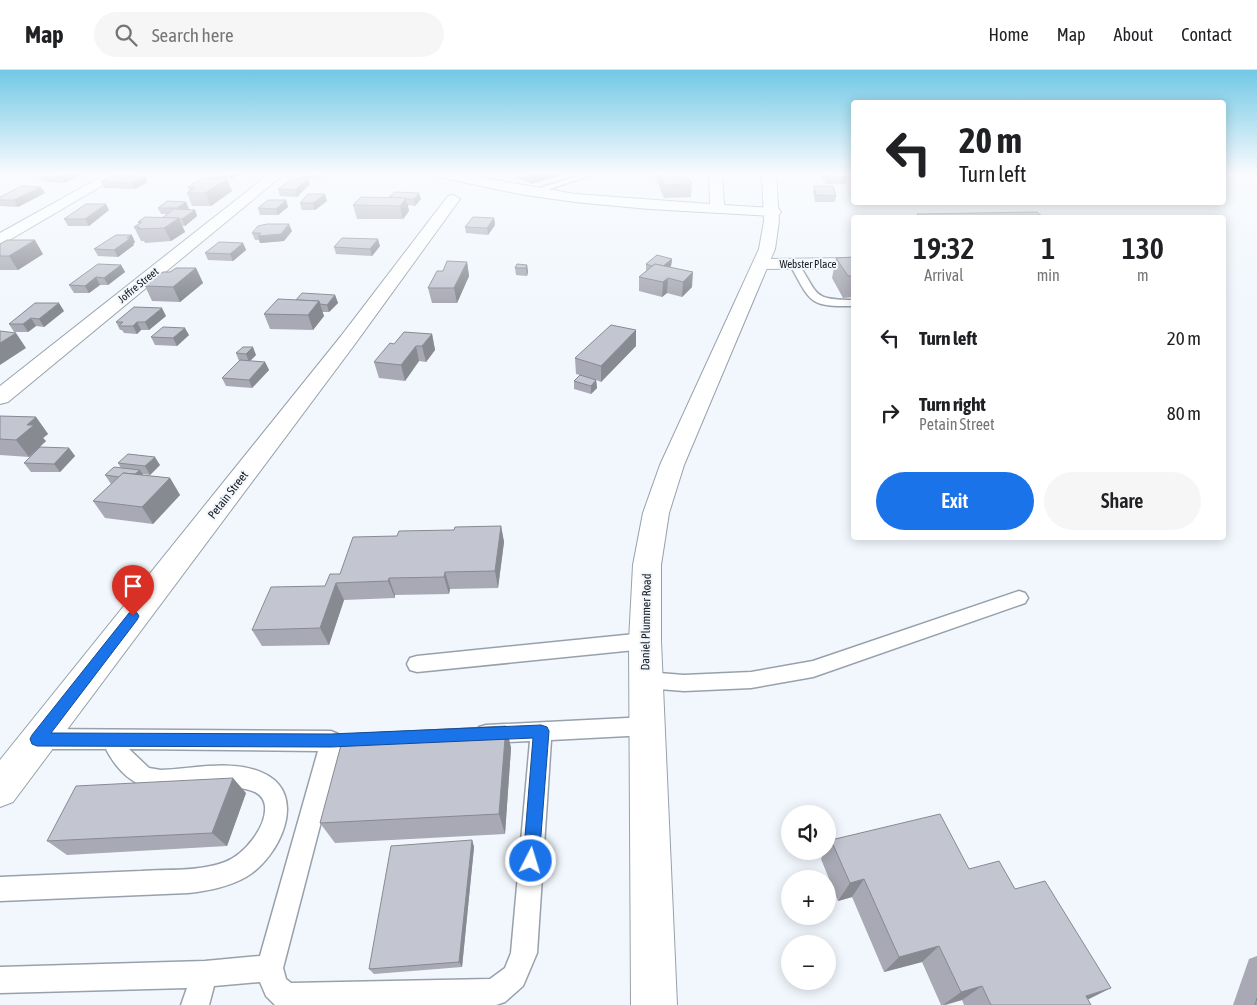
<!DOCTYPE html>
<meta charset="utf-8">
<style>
:root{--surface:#fff;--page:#f6f6f6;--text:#202124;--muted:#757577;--line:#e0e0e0;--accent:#1a73e8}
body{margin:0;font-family:"Asap Condensed",sans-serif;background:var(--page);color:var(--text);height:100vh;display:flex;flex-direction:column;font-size:19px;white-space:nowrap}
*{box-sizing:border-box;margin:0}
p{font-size:16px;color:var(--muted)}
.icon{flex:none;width:28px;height:28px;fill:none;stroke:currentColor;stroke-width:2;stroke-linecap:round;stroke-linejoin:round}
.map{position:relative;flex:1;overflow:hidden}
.panel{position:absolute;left:851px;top:145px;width:375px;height:325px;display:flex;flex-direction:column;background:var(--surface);border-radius:5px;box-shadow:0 2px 12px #0003}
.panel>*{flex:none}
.hud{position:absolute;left:851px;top:30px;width:375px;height:105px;border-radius:5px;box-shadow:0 2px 12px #0003;background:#fff;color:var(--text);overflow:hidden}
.tools{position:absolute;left:781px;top:735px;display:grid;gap:10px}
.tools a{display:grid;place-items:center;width:55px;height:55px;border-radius:50%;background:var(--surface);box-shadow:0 2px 12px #0003;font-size:25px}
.pin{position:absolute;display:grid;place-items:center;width:42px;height:42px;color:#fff;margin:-51px -21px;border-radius:50% 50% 50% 0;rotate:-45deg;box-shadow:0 0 5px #0007}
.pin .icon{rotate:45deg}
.me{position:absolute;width:55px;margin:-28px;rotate:5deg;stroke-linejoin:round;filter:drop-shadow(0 0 4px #0008)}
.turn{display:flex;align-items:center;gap:18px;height:105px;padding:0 25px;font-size:22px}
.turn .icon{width:65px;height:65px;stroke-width:2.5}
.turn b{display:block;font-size:35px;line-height:42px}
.eta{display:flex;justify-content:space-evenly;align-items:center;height:85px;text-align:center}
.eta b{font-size:30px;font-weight:600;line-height:35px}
.primary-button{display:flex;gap:10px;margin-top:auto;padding:10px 25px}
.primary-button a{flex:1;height:58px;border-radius:30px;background:var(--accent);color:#fff;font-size:20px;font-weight:600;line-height:58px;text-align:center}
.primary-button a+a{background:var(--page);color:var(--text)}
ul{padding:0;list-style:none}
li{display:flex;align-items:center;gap:15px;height:75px;padding:0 25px}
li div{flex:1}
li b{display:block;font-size:19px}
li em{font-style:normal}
header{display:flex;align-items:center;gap:30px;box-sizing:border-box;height:70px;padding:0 25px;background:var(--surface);border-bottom:1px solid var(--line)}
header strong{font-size:24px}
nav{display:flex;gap:28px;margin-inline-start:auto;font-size:18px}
.search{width:350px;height:45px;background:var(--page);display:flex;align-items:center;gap:12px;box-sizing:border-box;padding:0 18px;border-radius:28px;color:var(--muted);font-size:19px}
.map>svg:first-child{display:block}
</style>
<header>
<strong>Map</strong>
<div class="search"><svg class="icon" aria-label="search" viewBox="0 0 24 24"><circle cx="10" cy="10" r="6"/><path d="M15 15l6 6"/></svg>Search here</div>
<nav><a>Home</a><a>Map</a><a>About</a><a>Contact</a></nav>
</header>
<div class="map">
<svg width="1257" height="935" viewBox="0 0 1257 935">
<rect width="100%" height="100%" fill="#f1f7fd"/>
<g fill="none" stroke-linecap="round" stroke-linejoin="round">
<defs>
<g id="service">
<polygon points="583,104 594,104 535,124 528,122"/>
<path d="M795,192L798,193C819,225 812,230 854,230V236C808,237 811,232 790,195Z"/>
<polygon points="1019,521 1025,523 1028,528 1025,533 813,607 751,618 684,621 646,618 639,616 636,610 639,604 646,602 684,605 751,602 813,591"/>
<polygon points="645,563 652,566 654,571 652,576 645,579 417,602 410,600 407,594 410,588 417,586"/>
<path d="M647,647L654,649L657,656L654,663L647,665L551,670L537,883L523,916L505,932L496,935H275L266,926L260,912L214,916L209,935H181L187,918L0,923V897L205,891L260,886L318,681L129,679L149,698L161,700C193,699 233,689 263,703C310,724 279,788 246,807C228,817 208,821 188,823L0,831V807C47,805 94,803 141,801C169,799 198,802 225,792C244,785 267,757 265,736C263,722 251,720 240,718C185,717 137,739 106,679H37L30,676L27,669L30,662L37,659L331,661L338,664L342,671L283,898L286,909L291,913L490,909L505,898L511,883L530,671L486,673L479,671L476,664L479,657L486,655Z"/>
</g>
<g id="minor">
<polygon points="106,104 122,104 6,172 0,174 0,163"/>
<polygon points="269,104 284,104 8,332 0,334 0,316"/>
<polygon points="436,104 461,104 575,124 710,134 709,104 722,104 724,135 774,138 779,139 781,142 779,145 774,146 649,139 575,132 525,125 443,108"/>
<polygon points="453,125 460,129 355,274 13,732 0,737 0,690 341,266 448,126"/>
<polygon points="854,188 854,198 762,199 756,198 754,194 756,190 762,189"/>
</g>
<polygon id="tertiary" points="762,104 776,104 779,151 775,179 684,395 669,443 661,495 661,571 677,935 631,935 629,571 633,495 643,443 660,395 759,179 764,151"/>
</defs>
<use href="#service" stroke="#98a1ab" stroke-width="3"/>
<use href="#minor" stroke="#98a1ab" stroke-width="2"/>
<use href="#tertiary" stroke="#98a1ab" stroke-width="2"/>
<use href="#service" fill="#fff" fill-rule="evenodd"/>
<use href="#minor" fill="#fff" fill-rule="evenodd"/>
<use href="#tertiary" fill="#fff" fill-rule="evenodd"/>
</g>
<g fill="#a8a9b4">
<polygon points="37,104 82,104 65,113 42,112"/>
<polygon points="210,104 242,104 230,109 227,109 232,121 211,136 192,136 187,123 189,121 188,117 212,108"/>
<polygon points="298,104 323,104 318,109 308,109 310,114 297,127 280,126 278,119 299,108"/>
<polygon points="516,104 567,104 531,114 516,107"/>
<polygon points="655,104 686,104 692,114 691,127 664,128 655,106"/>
<polygon points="823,104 845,104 847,107 846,114 826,114 822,108"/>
<polygon points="101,112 148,112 135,119 104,118"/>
<polygon points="814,116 836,126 835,132 815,132 813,122"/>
<polygon points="41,117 45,123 18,137 0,136 0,127"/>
<polygon points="419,123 421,129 415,136 408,135 409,141 403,149 357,149 353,135 389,127"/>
<polygon points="286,130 288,137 278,145 260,145 258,138"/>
<polygon points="327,131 315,140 302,140 300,133"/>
<polygon points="186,132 189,139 188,139 195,140 197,146 185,156 182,156 185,162 171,171 145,173 144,171 141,171 134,157 139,154 138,152 162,148 167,144 161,144 158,138"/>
<polygon points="109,140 89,156 68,156 64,149"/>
<polygon points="494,148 495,155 488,165 466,163 465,157"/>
<polygon points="292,161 284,171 260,173 259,170 255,170 252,163"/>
<polygon points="135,172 133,174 134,175 118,187 98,186 94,179"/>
<polygon points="243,173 246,180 233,191 208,190 205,183"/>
<polygon points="0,174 43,184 18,200 0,200"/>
<polygon points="380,176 372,186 336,184 334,177"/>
<polygon points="854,187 854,227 843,228 832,208 836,188"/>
<polygon points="672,189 671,196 670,197 692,217 682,227 667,223 662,227 639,221 639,207 646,201 646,194"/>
<polygon points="467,192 469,206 457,233 432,233 428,218 443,201"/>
<polygon points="121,195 125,202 108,215 100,215 89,223 74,223 69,215"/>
<polygon points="527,195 528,202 527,206 516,205 515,198"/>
<polygon points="196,198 203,213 180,232 152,231 145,216 170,202"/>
<polygon points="335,225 338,233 329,242 322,242 324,246 313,260 270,259 264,244 296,230"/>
<polygon points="64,241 44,257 36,256 28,262 14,262 9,254"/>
<polygon points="166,246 149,260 141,260 137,264 124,263 122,260 120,260 116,252"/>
<polygon points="432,264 435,280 426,292 419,291 405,311 379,308 374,292 394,274"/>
<polygon points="189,265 177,276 155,275 151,267"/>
<polygon points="636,276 601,312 596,310 597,318 591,324 574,319 574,311 580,305 576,304 575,288"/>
<polygon points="236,283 256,285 250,291 265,292 269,300 252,318 226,316 222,308 239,291"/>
<polygon points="0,346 36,347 48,364 43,368 46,371 29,387 0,385"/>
<polygon points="69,378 75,386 60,402 31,402 24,393"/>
<polygon points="118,393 160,395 150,405 142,404 143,405 170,408 180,425 153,454 105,448 93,431 111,414 105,405 121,398"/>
<polygon points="501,456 504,472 498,518 450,519 449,524 395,525 395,528 344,530 329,575 262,576 252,560 325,516 340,504 397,466"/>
<polygon points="506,656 511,678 505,764 335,773 320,753"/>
<polygon points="246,723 227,776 67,785 47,771"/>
<polygon points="472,770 474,777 462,897 374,904 369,899"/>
<polygon points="831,770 969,799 1015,819 1091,935 964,935 962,930 946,935 941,935 922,892 884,902 852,827 838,831 821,789 825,781 828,781 828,777"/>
<polygon points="1257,886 1257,935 1233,935 1249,889"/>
</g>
<g fill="#888a92">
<polygon points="60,104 82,104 65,113"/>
<polygon points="228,104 242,104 230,109"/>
<polygon points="317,104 323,104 318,109"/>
<polygon points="530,104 567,104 531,114"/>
<polygon points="145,106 148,112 135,119 132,113"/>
<polygon points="308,108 310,114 297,127 295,120"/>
<polygon points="227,109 232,121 211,136 205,123"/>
<polygon points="41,117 45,123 18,137 14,130"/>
<polygon points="419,123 421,129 415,136 414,129"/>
<polygon points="325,124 327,131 315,140 313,133"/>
<polygon points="406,128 409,141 403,149 400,136"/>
<polygon points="286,130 288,137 278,145 276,139"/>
<polygon points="186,132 189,139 180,145 177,138"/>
<polygon points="106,134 109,140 89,156 85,149"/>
<polygon points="195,140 197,146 185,156 182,149"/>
<polygon points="179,148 185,162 171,171 164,158"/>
<polygon points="494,148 495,155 488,165 487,158"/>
<polygon points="289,154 292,161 284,171 260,173 258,166"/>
<polygon points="132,165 135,172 133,174 134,175 118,187 114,180"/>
<polygon points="378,169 380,176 372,186 370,179"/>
<polygon points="35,170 43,184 18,200 9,186"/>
<polygon points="243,173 246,180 233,191 230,184"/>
<polygon points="672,189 671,196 660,205 660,198"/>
<polygon points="467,192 469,206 457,233 454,218"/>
<polygon points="121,195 125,202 108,215 104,208"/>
<polygon points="527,195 528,202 527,206 526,198"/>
<polygon points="196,198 203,213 180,232 173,217"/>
<polygon points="693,202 692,217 682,227 683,212"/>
<polygon points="96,207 100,215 89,223 85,216"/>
<polygon points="668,208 667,223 662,227 663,212"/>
<polygon points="335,225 338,233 329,242 327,235"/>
<polygon points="319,231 324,246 313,260 308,245"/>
<polygon points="59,233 64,241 44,257 39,249"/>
<polygon points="162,238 166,246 149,260 145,252"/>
<polygon points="31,248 36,256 28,262 23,254"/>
<polygon points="137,252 141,260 137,264 133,256"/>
<polygon points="185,258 189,265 177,276 173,268"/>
<polygon points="636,260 636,276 601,312 601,296"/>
<polygon points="16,263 26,278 0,295 0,273"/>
<polygon points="432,264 435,280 426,292 422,276"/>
<polygon points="416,276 419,291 405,311 401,295"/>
<polygon points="253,277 256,285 249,292 246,284"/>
<polygon points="265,292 269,300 252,318 249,310"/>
<polygon points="596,310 597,318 591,324 591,316"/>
<polygon points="36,347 48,364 43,368 46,371 29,387 16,370 27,355"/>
<polygon points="69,378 75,386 60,402 54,394"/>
<polygon points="155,387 160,395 150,405 145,396"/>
<polygon points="140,400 145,408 131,408"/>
<polygon points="170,408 180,425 153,454 142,437"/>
<polygon points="501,456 504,472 498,518 495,501"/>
<polygon points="445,502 450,519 449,524 444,507"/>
<polygon points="389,508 395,525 395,528 388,511"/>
<polygon points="336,513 344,530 329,575 320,558"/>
<polygon points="506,656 511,678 505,764 499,744"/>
<polygon points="233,708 246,723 227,776 212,763"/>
<polygon points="472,770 474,777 462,897 459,892"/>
<polygon points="864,809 852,827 838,831 850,813"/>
<polygon points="939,876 922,892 884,902 899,887"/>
<polygon points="982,916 962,930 943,935 961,922"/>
<polygon points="1111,918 1083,932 1086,926"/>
</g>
<g fill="#c3c5d1" stroke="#888a92">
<polygon points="660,104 686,104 692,114 664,115"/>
<polygon points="825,104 845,104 847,107 827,107"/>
<polygon points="113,105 145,106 132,113 101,112"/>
<polygon points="202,108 227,109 205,123 187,123 195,118 188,117"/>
<polygon points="296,108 308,108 295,120 278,119 288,112"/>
<polygon points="22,116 41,117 14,130 0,130 0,127"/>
<polygon points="814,116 833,116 836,126 816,125"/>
<polygon points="395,122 419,123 414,129 407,129 406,128 389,127"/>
<polygon points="308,124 325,124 313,133 300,133"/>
<polygon points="361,127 406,128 400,136 353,135"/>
<polygon points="268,130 286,130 276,139 258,138"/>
<polygon points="167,131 186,132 177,138 158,138"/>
<polygon points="86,134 106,134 85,149 64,149"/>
<polygon points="174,139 195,140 182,149 179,149 179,148 162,148"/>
<polygon points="1037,142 1044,148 920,148 917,144"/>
<polygon points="145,147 179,148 164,158 138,159 140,157 134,157 142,152 138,152"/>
<polygon points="473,147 494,148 487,158 465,157"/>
<polygon points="267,154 289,154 281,164 258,166 261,163 252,163 258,156"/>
<polygon points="116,165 132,165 127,168 131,168 114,180 94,179"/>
<polygon points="342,168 378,169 370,179 334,177"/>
<polygon points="7,170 35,170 9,186 0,186 0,174"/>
<polygon points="219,172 243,173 230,184 205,183"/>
<polygon points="657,185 672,189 663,196 655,194 652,196 646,194"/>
<polygon points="854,187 854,206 848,206 836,188"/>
<polygon points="447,191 467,192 454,218 428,218 437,201 443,201"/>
<polygon points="98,194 121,195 104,208 96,207 85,216 69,215"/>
<polygon points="517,194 527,195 526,198 515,198"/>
<polygon points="655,194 693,202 683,212 668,208 663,212 639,207"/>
<polygon points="176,198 196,198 173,217 145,216 163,202 170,202"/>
<polygon points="302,223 335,225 327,235 320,234 319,231 296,230"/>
<polygon points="278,229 319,231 308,245 264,244"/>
<polygon points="35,233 59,233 39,249 31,248 23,254 9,254"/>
<polygon points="134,237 162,238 145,252 137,252 133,256 119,256 123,252 116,252"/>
<polygon points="611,255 636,260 601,296 575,288"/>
<polygon points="163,257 185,258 173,268 151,267"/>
<polygon points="0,261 16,263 0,273"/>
<polygon points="404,262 432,264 422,276 416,276 401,295 374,292 390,273 394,274"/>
<polygon points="243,277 253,277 246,284 236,283"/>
<polygon points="240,290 265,292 249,310 222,308"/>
<polygon points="580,305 596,310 591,316 574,311"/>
<polygon points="0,346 36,347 27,355 34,355 16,370 0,369"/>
<polygon points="40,377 69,378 54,394 24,393"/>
<polygon points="128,384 155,387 145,396 118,393"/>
<polygon points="114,397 140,400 135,404 123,403 119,407 105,405"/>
<polygon points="123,403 170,408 142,437 93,431"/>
<polygon points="501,456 495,501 445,502 444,507 389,508 388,511 336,513 320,558 252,560 271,517 325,516 330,504 340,504 353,467 397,466 399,461 454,460 455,457"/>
<polygon points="506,656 499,744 320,753 344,664"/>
<polygon points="233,708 212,763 47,771 76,716"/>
<polygon points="940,744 969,799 999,791 1015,819 1045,811 1111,918 1086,926 1091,935 991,935 982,916 961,922 939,876 899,887 864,809 850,813 831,770"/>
<polygon points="472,770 459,892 369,899 391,776"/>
<polygon points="1257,928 1257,935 1255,935"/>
</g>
<linearGradient id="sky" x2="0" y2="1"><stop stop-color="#71c8e5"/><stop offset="0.44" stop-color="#f9fbfe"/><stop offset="1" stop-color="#f9fbfe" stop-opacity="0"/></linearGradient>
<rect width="1257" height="235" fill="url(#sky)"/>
<polygon fill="#1a73e8" stroke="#114b97" points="133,541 137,543 139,546 137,550 51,663 331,664 541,655 547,657 549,661 539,791 537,797 531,799 525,797 523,791 533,668 331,677 37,676 32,674 30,669 32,665 129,543"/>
<g text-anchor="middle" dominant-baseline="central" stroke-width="4" stroke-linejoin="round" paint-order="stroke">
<g font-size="11" fill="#161a1d" stroke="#f1f7fd">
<text x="808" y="194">Webster Place</text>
<text transform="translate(138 215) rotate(-39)">Joffre Street</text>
</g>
<g font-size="12" fill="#161a1d" stroke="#f1f7fd">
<text transform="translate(228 425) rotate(-52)">Petain Street</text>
<text transform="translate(646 552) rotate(-89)">Daniel Plummer Road</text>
</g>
</g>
</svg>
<div class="tools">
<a><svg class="icon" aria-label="sound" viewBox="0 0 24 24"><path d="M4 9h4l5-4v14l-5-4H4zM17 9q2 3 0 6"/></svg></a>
<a>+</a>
<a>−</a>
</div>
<div class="pin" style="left:133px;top:546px;background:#d93025"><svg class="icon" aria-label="arrive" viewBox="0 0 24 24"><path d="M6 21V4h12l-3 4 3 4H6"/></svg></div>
<svg class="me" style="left:531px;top:791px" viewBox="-20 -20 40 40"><circle r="17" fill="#1a73e8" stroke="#fff" stroke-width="3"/><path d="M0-11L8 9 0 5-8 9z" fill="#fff"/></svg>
<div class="hud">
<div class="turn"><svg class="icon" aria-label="left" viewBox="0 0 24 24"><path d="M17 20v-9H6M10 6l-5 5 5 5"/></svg><div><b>20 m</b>Turn left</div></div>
</div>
<section class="panel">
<div class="eta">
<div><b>19:32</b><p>Arrival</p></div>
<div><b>1</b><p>min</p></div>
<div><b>130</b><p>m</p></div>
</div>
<ul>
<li><svg class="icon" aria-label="left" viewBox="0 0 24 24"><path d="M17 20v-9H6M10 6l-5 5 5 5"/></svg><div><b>Turn left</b></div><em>20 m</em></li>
<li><svg class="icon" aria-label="right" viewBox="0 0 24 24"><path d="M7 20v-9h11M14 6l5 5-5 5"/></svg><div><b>Turn right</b><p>Petain Street</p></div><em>80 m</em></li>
</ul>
<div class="primary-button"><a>Exit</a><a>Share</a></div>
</section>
</div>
